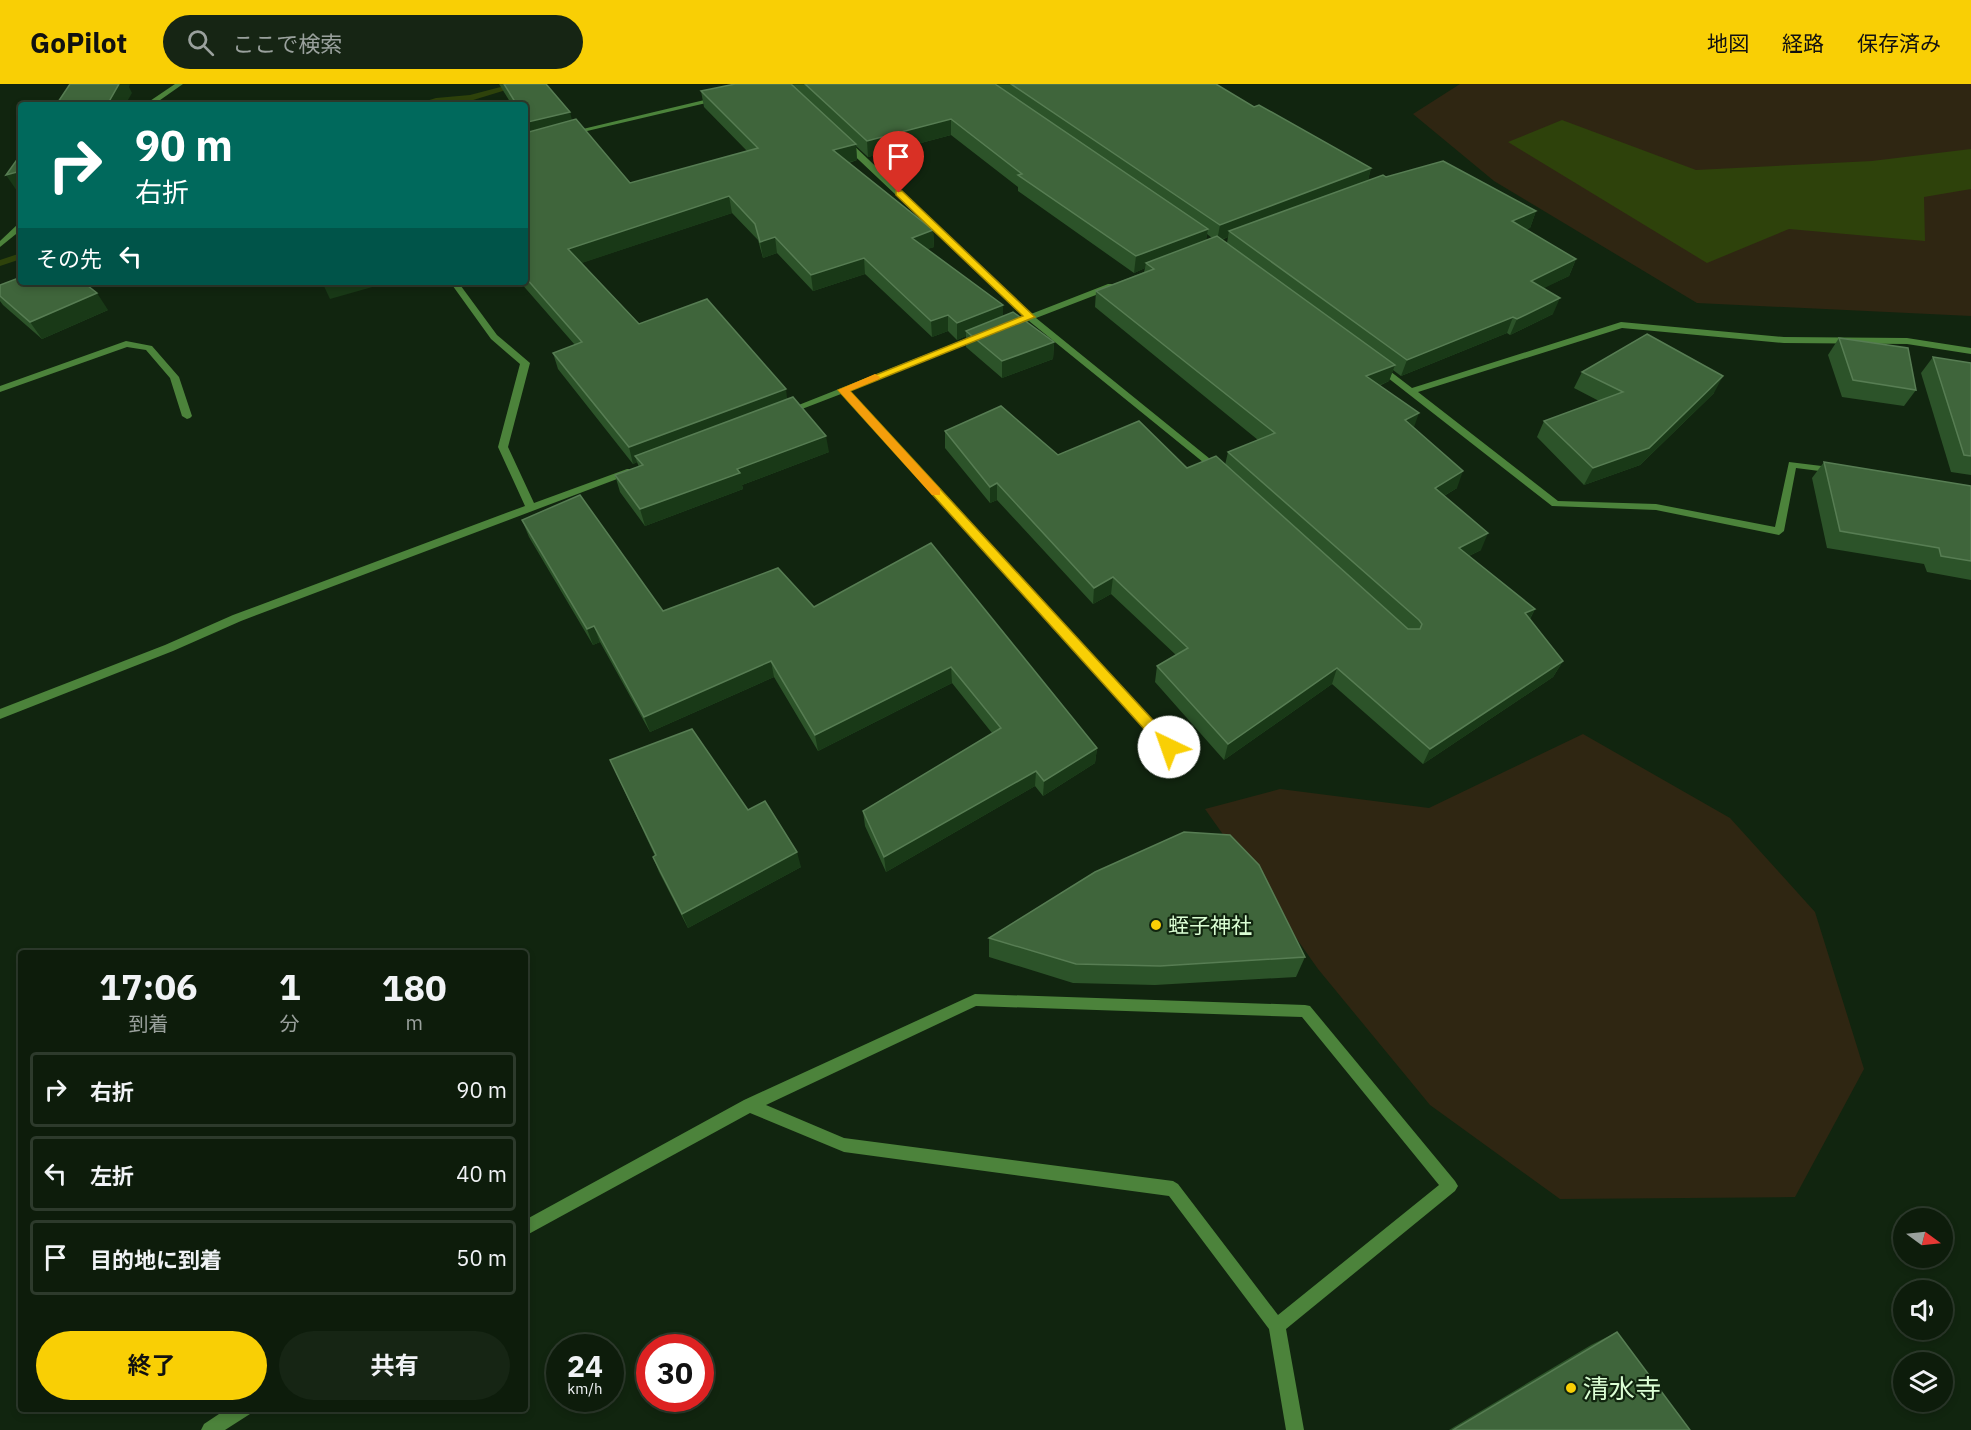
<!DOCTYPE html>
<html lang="ja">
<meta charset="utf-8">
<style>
:root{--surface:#0d1c0b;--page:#162514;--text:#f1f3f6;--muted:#9aa19d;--line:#2d3a2c;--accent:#f9cf05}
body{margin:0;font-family:"IBM Plex Sans","Noto Sans JP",sans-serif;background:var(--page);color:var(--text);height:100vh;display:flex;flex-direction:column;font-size:22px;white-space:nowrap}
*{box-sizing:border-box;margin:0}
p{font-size:20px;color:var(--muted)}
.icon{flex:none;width:33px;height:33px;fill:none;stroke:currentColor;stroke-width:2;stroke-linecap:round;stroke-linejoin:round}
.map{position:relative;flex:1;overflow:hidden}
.side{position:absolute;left:18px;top:866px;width:510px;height:462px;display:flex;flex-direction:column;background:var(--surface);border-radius:6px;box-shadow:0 3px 9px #0003,0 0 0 2px var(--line)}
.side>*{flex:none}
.guide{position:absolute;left:18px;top:18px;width:510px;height:183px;border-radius:6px;box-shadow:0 3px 9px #0003,0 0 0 2px var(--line);background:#00695c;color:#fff;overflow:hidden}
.needle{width:39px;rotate:105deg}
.fabs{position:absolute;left:1893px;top:1124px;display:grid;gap:12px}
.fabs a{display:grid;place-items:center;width:60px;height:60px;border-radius:50%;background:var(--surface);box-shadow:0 3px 9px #0003,0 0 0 2px var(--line);font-size:30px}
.speed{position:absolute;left:546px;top:1250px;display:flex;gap:12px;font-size:30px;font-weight:700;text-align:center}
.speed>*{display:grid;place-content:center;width:78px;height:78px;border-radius:50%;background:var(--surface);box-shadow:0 3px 9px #0003,0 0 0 2px var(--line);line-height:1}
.speed small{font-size:15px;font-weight:400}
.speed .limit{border:9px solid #d22;background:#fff;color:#111}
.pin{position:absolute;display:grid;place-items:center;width:51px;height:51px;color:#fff;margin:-62px -26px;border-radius:50% 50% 50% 0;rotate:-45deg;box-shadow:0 0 6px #0007}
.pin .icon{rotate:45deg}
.me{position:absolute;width:66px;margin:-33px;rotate:318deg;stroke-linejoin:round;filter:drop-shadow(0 0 4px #0008)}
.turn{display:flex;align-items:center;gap:21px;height:126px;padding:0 18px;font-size:27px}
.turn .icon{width:78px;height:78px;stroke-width:2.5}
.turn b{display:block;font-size:42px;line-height:51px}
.then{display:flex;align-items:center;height:57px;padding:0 18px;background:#0003;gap:12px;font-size:22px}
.eta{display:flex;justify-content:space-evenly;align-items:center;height:102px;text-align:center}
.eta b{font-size:36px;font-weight:700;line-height:42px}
.primary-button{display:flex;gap:12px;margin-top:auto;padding:12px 18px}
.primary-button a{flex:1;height:69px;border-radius:36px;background:var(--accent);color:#111;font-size:24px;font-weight:700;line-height:69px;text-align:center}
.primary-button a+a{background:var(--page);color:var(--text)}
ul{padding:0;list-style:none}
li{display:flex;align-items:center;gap:18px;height:75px;margin:0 12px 9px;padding:0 6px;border:3px solid var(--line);border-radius:6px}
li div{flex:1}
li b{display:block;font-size:22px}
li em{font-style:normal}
header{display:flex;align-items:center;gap:36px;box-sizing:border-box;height:84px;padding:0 30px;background:var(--accent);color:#111}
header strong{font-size:28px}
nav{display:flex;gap:33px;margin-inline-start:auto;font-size:21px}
.search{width:420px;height:54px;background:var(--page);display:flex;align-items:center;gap:15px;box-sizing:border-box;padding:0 21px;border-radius:33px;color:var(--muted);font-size:22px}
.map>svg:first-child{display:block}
</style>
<header>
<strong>GoPilot</strong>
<div class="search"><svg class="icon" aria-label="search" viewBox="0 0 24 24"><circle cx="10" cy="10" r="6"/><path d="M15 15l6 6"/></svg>ここで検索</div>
<nav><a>地図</a><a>経路</a><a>保存済み</a></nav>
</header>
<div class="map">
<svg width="1971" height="1346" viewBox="0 0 1971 1346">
<rect width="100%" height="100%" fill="#11250f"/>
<g fill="#2f2612">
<polygon points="1460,0 1971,0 1971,232 1697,219 1494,97 1413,30"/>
<polygon points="1583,650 1730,734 1815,828 1864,985 1795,1113 1560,1115 1430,1021 1318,885 1205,725 1280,705 1429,724"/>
</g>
<polygon fill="#2e420b" points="1562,36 1696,86 1872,77 1971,65 1971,105 1924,113 1925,157 1789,145 1707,179 1508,58"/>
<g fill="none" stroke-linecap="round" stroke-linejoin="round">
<g fill="#2e420b" fill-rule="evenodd">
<polygon points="512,0 526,0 470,17 413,21 436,14 470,11"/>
<polygon points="21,169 21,175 0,182 0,176"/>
</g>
<g fill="#4c833b" fill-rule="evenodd">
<polygon points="175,0 183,0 153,21 144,21"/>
<polygon points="717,13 719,14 719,16 570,51 566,49"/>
<polygon points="842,56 848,56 1031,230 1108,200 1114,200 1114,204 1036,234 1220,383 1220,387 1214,387 1029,237 1010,244 1004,244 1004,240 1024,232 842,60"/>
<polygon points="18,140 21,140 21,146 0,163 0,157"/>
<polygon points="450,198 458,198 497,251 530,279 508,363 534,419 627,385 633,385 633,389 241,537 173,567 0,635 0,625 165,561 233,531 525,422 498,363 520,280 491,255"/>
<polygon points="1621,238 1784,253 1907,254 1971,264 1971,270 1907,260 1784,259 1622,244 1418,308 1558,417 1656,420 1775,443 1789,378 1838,384 1838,388 1835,389 1796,384 1784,447 1779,451 1656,426 1552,422 1374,283 1376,281 1382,281 1412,304"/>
<polygon points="980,249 984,252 983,254 849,307 1173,660 1175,663 1173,666 1165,666 841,310 789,330 783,330 781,328"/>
<polygon points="126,257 152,262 179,293 192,332 190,334 187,335 182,332 170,294 146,266 127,263 0,308 0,302"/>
<path d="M975,910L1305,921L1310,922L1455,1097L1458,1102L1455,1107L1286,1245L1304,1346H1286L1269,1245L1169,1112L844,1068L750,1029L525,1152V1136L744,1016ZM976,922L1302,933L1439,1101L1278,1231L1178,1100L1173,1097L844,1054L766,1021Z"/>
<polygon points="228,1324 252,1324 250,1330 225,1346 201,1346 204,1340"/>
</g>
</g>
<g fill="#2c5329" fill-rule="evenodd">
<path d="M499,0H546L572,36L630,99L747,67L704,23L701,7L735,0H1216L1254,23L1371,84L1368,96L1386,93L1536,127L1530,144L1526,145L1576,175L1569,192L1543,204L1553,230L1510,251L1507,249L1401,292L1393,286L1389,297L1379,302L1414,344L1457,404L1444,412L1481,466L1469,472L1535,525L1530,535L1563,577L1553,593L1423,680L1332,600L1224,676L1155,598L1157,582L1176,571L1111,510L1093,520L997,416L990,419L945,364V347L1058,371L1187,384L1225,381L1228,368L1258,356L1095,223L1096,207L1144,188L1145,184L1134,189L1018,107V103L951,51L868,73L856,62L857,76L849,79L933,146L934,163L927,165L1003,221V232L1054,258L1053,275L1002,294L966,263V252L957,256L948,247L932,253L865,190L813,207L777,169L763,174L758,156L732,129L581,179L639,240L787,315L829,368L742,401L743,405L645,442L620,408L615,391L639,383L637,378L633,380L558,285L553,269L575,261L520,198H525V49L529,48L525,42V21H512ZM1207,150L1212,154L1206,156ZM1228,153L1227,159L1222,156Z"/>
<polygon points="0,201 108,226 42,255 3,221 0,217"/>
<polygon points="1839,254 1916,306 1904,322 1842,313 1828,271"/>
<polygon points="1933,273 1971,279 1971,391 1951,388 1921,289"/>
<polygon points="1582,288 1714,309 1640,381 1584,401 1537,353 1544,337 1599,317 1574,304"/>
<polygon points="1824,378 1971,402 1971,496 1927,488 1924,480 1827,464 1812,394"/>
<polygon points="522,436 663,527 814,523 931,459 1097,664 1095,679 1043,712 1035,702 886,788 865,742 863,727 992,649 952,599 818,667 774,593 650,648 600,558 593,561 529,453"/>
<polygon points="610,676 748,726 801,783 688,844 659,788 653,773 655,772"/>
<polygon points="989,854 1305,873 1296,893 1155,901 1073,899 989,873"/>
<polygon points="1617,1248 1690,1346 1449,1346 1591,1261"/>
</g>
<g fill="#193917">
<polygon points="119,0 130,0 129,3 132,9 125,21 107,21"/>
<polygon points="570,28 574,44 532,54 528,38"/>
<polygon points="951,35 951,51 868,73 867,57"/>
<polygon points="856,60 857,76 835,82 833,66"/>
<polygon points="1371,84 1367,100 1229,147 1228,153 1217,157 1220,141"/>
<polygon points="21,87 21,106 17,107 6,91"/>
<polygon points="729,112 732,129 573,182 568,165"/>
<polygon points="1536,127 1530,144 1506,153 1512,137"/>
<polygon points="1208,145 1205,161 1146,179 1145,184 1134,189 1136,172"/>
<polygon points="933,146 934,163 912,170 912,154"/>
<polygon points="775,153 777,169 763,174 760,158"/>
<polygon points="864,174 865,190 813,207 811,191"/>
<polygon points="1576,175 1569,192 1524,214 1531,197"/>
<polygon points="322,198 390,198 330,215"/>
<polygon points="97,209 108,226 42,255 30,238"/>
<polygon points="1560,214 1553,230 1510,251 1517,235"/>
<polygon points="1003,221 1003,238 966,247 966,252 957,256 957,239"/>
<polygon points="948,231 948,247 932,253 931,237"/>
<polygon points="1513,233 1507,249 1401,292 1407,276"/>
<polygon points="1054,258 1053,275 1002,294 1002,277"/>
<polygon points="1395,281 1389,297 1361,309 1366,292"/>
<polygon points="1723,292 1714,309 1640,381 1584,401 1593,384"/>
<polygon points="786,305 788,322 635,372 637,378 633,380 629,363"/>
<polygon points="1419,329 1413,346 1405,336"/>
<polygon points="826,352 829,368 742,401 743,405 645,442 640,425 737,385"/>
<polygon points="1463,387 1457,404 1428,421 1435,404"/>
<polygon points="997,399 997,416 990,419 990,403"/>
<polygon points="1488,449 1481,466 1452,480 1459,464"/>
<polygon points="1113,493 1111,510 1093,520 1094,504"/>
<polygon points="1535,525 1526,542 1525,529"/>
<polygon points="594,542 600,558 593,561 587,545"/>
<polygon points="771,577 774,593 650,648 644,633"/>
<polygon points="1563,577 1553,593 1423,680 1430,665"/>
<polygon points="951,583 952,599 818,667 815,651"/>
<polygon points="1337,584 1332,600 1224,676 1228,660"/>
<polygon points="1097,664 1095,679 1043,712 1044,697"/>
<polygon points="1036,687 1035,702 886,788 884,773"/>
<polygon points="797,768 801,783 688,844 682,830"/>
</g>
<g fill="#3f653b" stroke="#577d53" stroke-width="1.5">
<polygon points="70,0 119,0 107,21 56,21"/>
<polygon points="504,0 546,0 570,28 528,38 525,33 525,21 517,21"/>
<polygon points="735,0 791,0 856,60 833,66 933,146 912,154 1003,221 957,239 948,231 931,237 864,174 811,191 775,153 760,158 755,140 729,112 568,165 639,240 707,215 786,305 629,363 553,269 582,258 525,193 525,49 576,35 630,99 758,64 701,7"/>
<polygon points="805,0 995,0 1208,145 1136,172 1018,91 1022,90 951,35 867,57"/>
<polygon points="1011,0 1216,0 1254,23 1259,21 1371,84 1220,141"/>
<polygon points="21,70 21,87 6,91"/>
<polygon points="1443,77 1536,127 1512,137 1576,175 1531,197 1560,214 1517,235 1513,233 1407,276 1229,147 1383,91 1386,93"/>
<polygon points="1217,152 1395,281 1366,292 1419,329 1405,336 1463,387 1435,404 1488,449 1459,464 1535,525 1525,529 1563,577 1430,665 1337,584 1228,660 1157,582 1188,564 1113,493 1094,504 997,399 990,403 945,347 1001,322 1058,371 1139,337 1187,384 1216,372 1408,545 1420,545 1422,540 1419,536 1228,368 1275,349 1096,207 1154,185 1146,179"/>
<polygon points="21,193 21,198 83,198 97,209 30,238 0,212 0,201"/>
<polygon points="1013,228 1054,258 1002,277 966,247"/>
<polygon points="1647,250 1723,292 1649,364 1593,384 1544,337 1623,308 1582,288"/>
<polygon points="1839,254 1908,264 1916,306 1853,296"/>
<polygon points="1933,273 1971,279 1971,372 1964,371"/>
<polygon points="793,313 826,352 737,385 740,389 640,425 615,391 643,381 635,372"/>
<polygon points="1824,378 1971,402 1971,477 1941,472 1939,464 1840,447"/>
<polygon points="580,411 663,527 778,484 814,523 931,459 1097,664 1044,697 1036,687 884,773 863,727 1001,644 951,583 815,651 771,577 644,633 594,542 587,545 522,436"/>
<polygon points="692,645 748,726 765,717 797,768 682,830 653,773 656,771 610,676"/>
<polygon points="1184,748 1230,751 1259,781 1305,873 1160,882 1076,880 989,854 1095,788"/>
<polygon points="1617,1248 1690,1346 1453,1346"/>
</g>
<polygon fill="#f9cf05" stroke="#a28703" stroke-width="1.5" points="896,107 902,107 1035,233 850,307 1174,659 1176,663 1174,667 1164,667 838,306 1023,232 896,111"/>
<polygon fill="#f59e0b" points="875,290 880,293 879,295 850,307 940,405 940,411 932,411 838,306"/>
<g fill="#f9cf05" stroke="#11250f" stroke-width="2">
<circle cx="1156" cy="841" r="6"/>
<circle cx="1571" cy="1304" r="6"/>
</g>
<g text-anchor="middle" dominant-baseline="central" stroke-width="4.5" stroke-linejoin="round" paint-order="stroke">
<g font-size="21" fill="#dbfed4" stroke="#11250f" text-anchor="start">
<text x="1168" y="841">蛭子神社</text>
</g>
<g font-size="26" fill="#dbfed4" stroke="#11250f" text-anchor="start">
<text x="1583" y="1304">清水寺</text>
</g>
</g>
</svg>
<div class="fabs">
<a><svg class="needle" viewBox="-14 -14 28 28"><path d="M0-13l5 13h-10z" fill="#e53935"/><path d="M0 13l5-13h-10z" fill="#9aa19d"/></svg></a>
<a><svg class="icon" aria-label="sound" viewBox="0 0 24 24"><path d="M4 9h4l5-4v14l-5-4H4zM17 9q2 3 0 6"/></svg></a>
<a><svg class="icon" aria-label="layers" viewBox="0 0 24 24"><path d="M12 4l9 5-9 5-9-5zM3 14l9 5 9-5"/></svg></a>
</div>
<div class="speed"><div>24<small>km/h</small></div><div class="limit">30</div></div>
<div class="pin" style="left:899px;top:109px;background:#d93025"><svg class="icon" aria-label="arrive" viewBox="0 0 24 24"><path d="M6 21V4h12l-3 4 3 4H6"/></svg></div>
<svg class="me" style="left:1169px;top:663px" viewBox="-20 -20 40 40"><circle r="19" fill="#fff"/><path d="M0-13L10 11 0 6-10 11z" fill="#f9cf05"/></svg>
<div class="guide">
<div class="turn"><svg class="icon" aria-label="right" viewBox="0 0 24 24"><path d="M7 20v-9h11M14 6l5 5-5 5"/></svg><div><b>90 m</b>右折</div></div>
<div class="then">その先<svg class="icon" aria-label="left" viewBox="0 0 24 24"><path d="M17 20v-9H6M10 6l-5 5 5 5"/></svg></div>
</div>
<section class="side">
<div class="eta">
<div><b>17:06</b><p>到着</p></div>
<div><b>1</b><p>分</p></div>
<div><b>180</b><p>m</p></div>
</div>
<ul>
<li><svg class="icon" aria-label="right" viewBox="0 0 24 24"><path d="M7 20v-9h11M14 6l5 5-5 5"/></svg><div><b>右折</b></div><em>90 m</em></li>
<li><svg class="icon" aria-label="left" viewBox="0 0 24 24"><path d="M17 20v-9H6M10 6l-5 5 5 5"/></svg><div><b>左折</b></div><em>40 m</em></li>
<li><svg class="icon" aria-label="arrive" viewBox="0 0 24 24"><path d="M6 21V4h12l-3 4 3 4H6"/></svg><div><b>目的地に到着</b></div><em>50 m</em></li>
</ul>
<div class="primary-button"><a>終了</a><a>共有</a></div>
</section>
</div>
